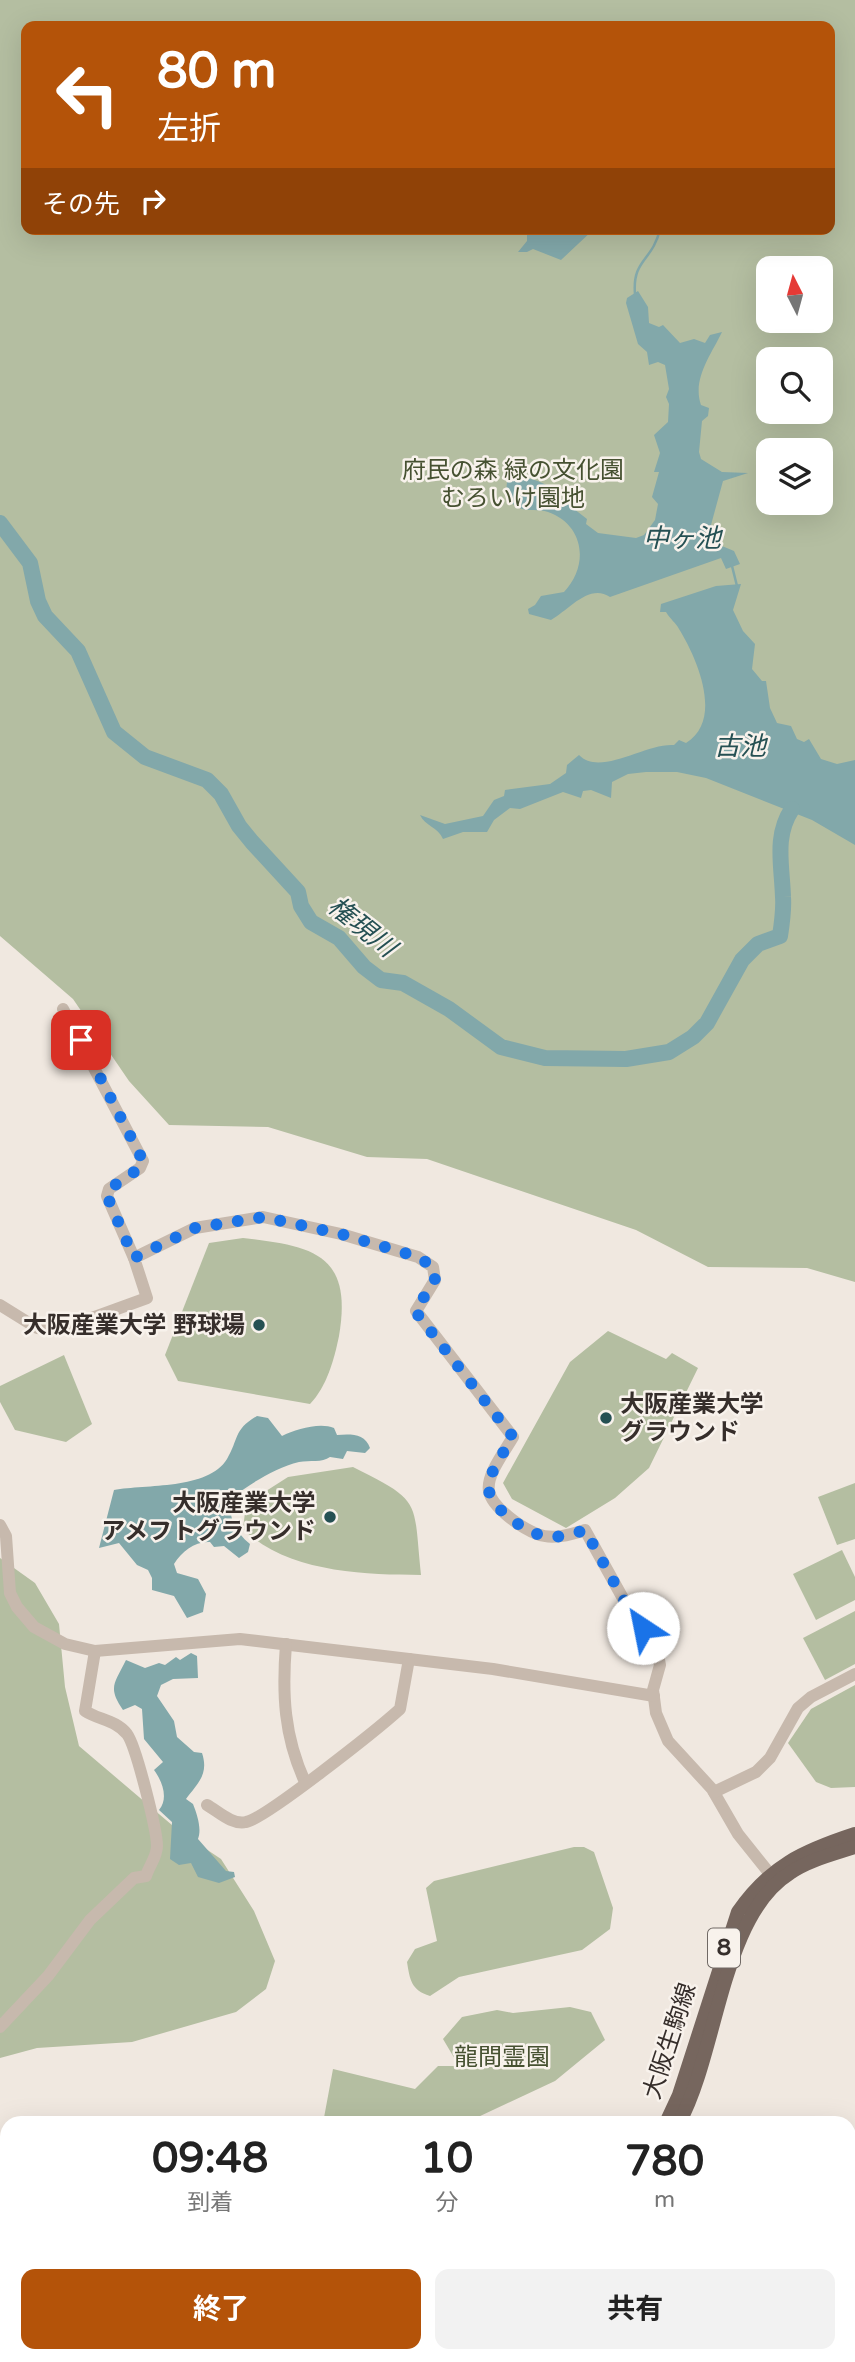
<!DOCTYPE html>
<html lang="ja">
<meta charset="utf-8">
<style>
:root{--surface:#fff;--page:#f2f2f2;--text:#222;--muted:#767676;--accent:#b45309}
body{margin:0;font-family:"Varela Round","Noto Sans JP",sans-serif;background:var(--page);color:var(--text);height:100vh;display:flex;flex-direction:column;font-size:26px;white-space:nowrap}
*{box-sizing:border-box;margin:0}
p{font-size:23px;color:var(--muted)}
.icon{flex:none;width:38px;height:38px;fill:none;stroke:currentColor;stroke-width:2;stroke-linecap:round;stroke-linejoin:round}
.map{position:relative;flex:1;overflow:hidden}
.panel{position:absolute;left:0px;top:2116px;width:856px;height:247px;display:flex;flex-direction:column;background:var(--surface);border-radius:21px 21px 0 0;box-shadow:0 7px 28px #0002}
.panel>*{flex:none}
.guide{position:absolute;left:21px;top:21px;width:814px;height:214px;border-radius:14px;box-shadow:0 7px 28px #0002;background:#b45309;color:#fff;overflow:hidden}
.needle{width:46px;rotate:354deg}
.tools{position:absolute;left:756px;top:256px;display:grid;gap:14px}
.tools a{display:grid;place-items:center;width:77px;height:77px;border-radius:14px;background:var(--surface);box-shadow:0 7px 28px #0002;font-size:35px}
.pin{position:absolute;display:grid;place-items:center;width:60px;height:60px;color:#fff;margin:-30px;border-radius:14px;box-shadow:0 4px 10px #0006}
.me{position:absolute;width:77px;margin:-38px;rotate:326deg;stroke-linejoin:round;filter:drop-shadow(0 0 5px #0008)}
.turn{display:flex;align-items:center;gap:24px;height:147px;padding:0 21px;font-size:32px}
.turn .icon{width:91px;height:91px;stroke-width:2.5}
.turn b{display:block;font-size:49px;line-height:60px}
.then{display:flex;align-items:center;height:66px;padding:0 21px;background:#0003;gap:14px;font-size:26px}
.eta{display:flex;justify-content:space-evenly;align-items:center;height:119px;text-align:center}
.eta b{font-size:42px;font-weight:700;line-height:49px}
.cta{display:flex;gap:14px;margin-top:auto;padding:14px 21px}
.cta a{flex:1;height:80px;border-radius:14px;background:var(--accent);color:#fff;font-size:28px;font-weight:700;line-height:80px;text-align:center}
.cta a+a{background:var(--page);color:var(--text)}
.map>svg:first-child{display:block}
</style>
<div class="map">
<svg width="855" height="2362" viewBox="0 0 855 2362">
<rect width="100%" height="100%" fill="#f0e8e0"/>
<g fill="#b4bea1" fill-rule="evenodd">
<path d="M0,0H855V1282L807,1268L708,1267L636,1230L427,1159L367,1157L268,1127L169,1125L129,1081L73,999L0,936ZM26,26H830V229H26ZM768,268H821V320H768ZM768,359H821V411H768ZM768,450H821V502H768Z"/>
<path d="M243,1238C313,1246 353,1254 339,1336C334,1360 327,1386 310,1404L178,1381L165,1355L209,1243Z"/>
<polygon points="608,1331 666,1359 672,1353 698,1368 649,1468 615,1498 566,1528 512,1499 503,1483 570,1362"/>
<polygon points="64,1355 92,1424 66,1442 15,1430 0,1402 0,1386"/>
<path d="M353,1467C423,1502 413,1499 421,1575C363,1575 286,1572 243,1529L246,1504L288,1477Z"/>
<polygon points="855,1483 855,1539 837,1545 818,1497"/>
<polygon points="842,1550 855,1577 855,1600 816,1620 793,1574"/>
<polygon points="0,1558 35,1583 59,1624 65,1687 79,1746 179,1831 221,1859 254,1911 275,1961 266,1989 236,2012 132,2042 37,2048 0,2058"/>
<polygon points="855,1611 855,1664 825,1680 803,1638"/>
<polygon points="855,1685 855,1787 831,1788 816,1782 788,1743 811,1709"/>
<path d="M574,1847H584L594,1852L613,1908L610,1929L582,1950L459,1977L430,1996C411,1990 410,1980 407,1962L415,1949L437,1941L426,1888L434,1881Z"/>
<polygon points="570,2007 591,2012 605,2040 555,2081 478,2117 477,2123 323,2123 333,2069 415,2089 438,2066 459,2066 443,2039 462,2017 497,2010 513,2013"/>
<polygon points="849,2243 855,2243 855,2362 725,2362 706,2356 849,2356"/>
</g>
<g fill="#82a8aa">
<polygon points="527,229 594,229 561,260 533,249 527,252 518,252 527,241"/>
<path d="M638,291L648,307L649,323L659,327L663,325L680,343L694,339L705,343L710,335L722,332C711,355 692,379 701,405L709,408L708,416L702,421L699,452L701,459L722,472L748,473L723,481L711,525L722,532V546L734,551L740,564L726,569L721,558L610,597C589,583 569,610 551,620L529,614L528,609L535,605L541,596L564,592C589,566 585,525 548,512C538,508 526,513 516,506C506,501 506,491 507,482C532,472 541,484 563,493L560,498L587,519L586,524L598,533L636,538L644,535L655,520L658,504L652,497L659,472H654L660,453L654,435L668,422L669,404L666,397L669,389L665,365L658,362L649,365L647,352L638,344L626,303L627,298Z"/>
<path d="M741,584L733,610L743,631L755,644L752,669L762,681H766L770,708L777,723L791,726L797,739L804,742L809,739L821,759L837,764L855,760V845L812,820L706,778L677,772H646L628,774L612,782L611,798L591,790L583,791L581,798L563,792L520,809L510,808L494,820L487,832H463L443,839C438,827 425,826 420,815L445,824L483,816L494,800L504,796L505,790L550,784L566,773L567,765L579,755C600,777 645,743 674,745L679,740L686,743C724,720 697,658 679,629C676,623 670,619 666,612H660L661,604L716,586Z"/>
<path d="M257,1416L268,1418L282,1436C296,1429 320,1422 334,1428L337,1435C350,1434 365,1433 370,1448L365,1453L347,1451L343,1459L330,1457C322,1463 310,1460 299,1462C275,1468 250,1484 231,1498C228,1517 235,1532 250,1544L248,1552L239,1558L224,1546L214,1547L210,1542C195,1541 182,1551 174,1564L177,1573L198,1579L206,1594L203,1612L187,1618L174,1596L152,1590V1578L148,1570L137,1565L119,1543L99,1548L114,1490C146,1484 208,1490 227,1459C239,1439 233,1430 257,1416Z"/>
<path d="M191,1653L197,1656L198,1678L173,1679L161,1685L157,1696L174,1721L177,1737L194,1752L202,1753C209,1774 198,1783 186,1799L193,1804C197,1814 202,1829 198,1839L226,1871L234,1872L235,1877L219,1883L198,1877L191,1863L179,1865L170,1859L172,1822L159,1810C169,1798 162,1781 154,1770L163,1762L144,1739L142,1709L135,1705L123,1710C107,1687 115,1683 126,1660L145,1668L159,1663L165,1665L176,1657L180,1660Z"/>
</g>
<g fill="none" stroke-linecap="round" stroke-linejoin="round">
<g stroke="#82a8aa" stroke-width="2.5">
<path d="M635,294C632,259 653,261 660,229"/>
<polyline points="732,566 737,586"/>
</g>
<path stroke="#82a8aa" stroke-width="16" d="M0,523L30,563L38,601L45,616L78,651L114,732L145,757L207,780L221,794L239,826L252,842L298,892L301,906L311,922L339,938L364,967L381,980L403,983L449,1009L501,1047L545,1058L626,1059L669,1052L693,1037L707,1023L742,960L758,944L780,936C782,923 784,910 783,897C782,865 774,836 792,809"/>
<g stroke="#c7b9ad" stroke-width="12">
<polyline points="63,1009 143,1161 140,1168 109,1189 107,1196 134,1258"/>
<path d="M0,1305L37,1328L59,1330L147,1298L134,1258L195,1228L263,1217L341,1234L418,1257L433,1267L435,1280L416,1311L513,1437C505,1451 486,1475 489,1491C492,1508 522,1528 537,1534C552,1540 570,1535 585,1530L630,1611L656,1645L660,1665L653,1690L656,1713L668,1741L712,1789L738,1834L770,1874"/>
<polyline points="0,1525 6,1536 10,1593 17,1607 34,1627 65,1644 95,1651 240,1639 493,1669 654,1696"/>
<path d="M286,1644C282,1694 284,1736 305,1782"/>
<polyline points="714,1792 756,1772 770,1758 798,1708 811,1697 855,1674"/>
<path d="M207,1805C219,1812 232,1825 246,1822C265,1819 379,1728 400,1709L409,1659"/>
<path d="M0,2027L48,1976L90,1920L134,1878L146,1876C149,1866 157,1857 157,1846C157,1830 136,1746 127,1734C116,1720 99,1720 85,1711L95,1651"/>
</g>
<g stroke="#76665e" stroke-width="14">
<path d="M666,2123L679,2095L738,1912C770,1866 803,1851 855,1834"/>
<path d="M679,2123C718,2052 721,1916 790,1873C809,1860 834,1854 855,1847"/>
<polyline points="552,2356 555,2362"/>
<polyline points="567,2356 570,2362"/>
</g>
</g>
<g fill="none" stroke-linecap="round" stroke-linejoin="round">
<path stroke="#1a73e8" stroke-width="12" stroke-dasharray="0 21.6" d="M81,1040L143,1161L140,1168L109,1189L107,1196L134,1258L195,1228L263,1217L341,1234L418,1257L433,1267L435,1280L415,1311L513,1437C505,1451 486,1475 489,1491C492,1508 521,1528 537,1534C552,1540 570,1535 585,1530L630,1611L643,1628"/>
</g>
<g fill="#255053" stroke="#f8f2ec" stroke-width="2.5">
<circle cx="259" cy="1325" r="7"/>
<circle cx="606" cy="1418" r="7"/>
<circle cx="330" cy="1517" r="7"/>
</g>
<g text-anchor="middle" dominant-baseline="central" stroke-width="5" stroke-linejoin="round" paint-order="stroke">
<rect fill="#f8f2ec" stroke="#706965" stroke-width="2" x="708" y="1928.5" width="32" height="39" rx="5"/>
<g font-size="23" font-weight="bold" fill="#362e2b">
<text x="724" y="1948">8</text>
</g>
<g font-size="24" fill="#465131" stroke="#f8f2ec">
<text x="513" y="470">府民の森 緑の文化園<tspan x="513" dy="28">むろいけ園地</tspan></text>
<text x="502" y="2057">龍間霊園</text>
</g>
<g font-size="24" font-weight="bold" fill="#362e2b" stroke="#f8f2ec" text-anchor="end">
<text x="245" y="1325">大阪産業大学 野球場</text>
<text x="620" y="1404" text-anchor="start">大阪産業大学<tspan x="620" dy="28">グラウンド</tspan></text>
<text x="316" y="1503">大阪産業大学<tspan x="316" dy="28">アメフトグラウンド</tspan></text>
</g>
<g font-size="24" fill="#362e2b" stroke="#f8f2ec">
<text transform="translate(670 2041) rotate(-72)">大阪生駒線</text>
</g>
<g font-size="26" font-style="italic" fill="#255053" stroke="#f8f2ec">
<text x="682" y="538">中ヶ池</text>
<text x="740" y="746">古池</text>
<text transform="translate(362 927) rotate(39)">権現川</text>
</g>
</g>
</svg>
<div class="tools">
<a><svg class="needle" viewBox="-14 -14 28 28"><path d="M0-13l5 13h-10z" fill="#e53935"/><path d="M0 13l5-13h-10z" fill="#767676"/></svg></a>
<a><svg class="icon" aria-label="search" viewBox="0 0 24 24"><circle cx="10" cy="10" r="6"/><path d="M15 15l6 6"/></svg></a>
<a><svg class="icon" aria-label="layers" viewBox="0 0 24 24"><path d="M12 4l9 5-9 5-9-5zM3 14l9 5 9-5"/></svg></a>
</div>
<div class="pin" style="left:81px;top:1040px;background:#d93025"><svg class="icon" aria-label="arrive" viewBox="0 0 24 24"><path d="M6 21V4h12l-3 4 3 4H6"/></svg></div>
<svg class="me" style="left:643px;top:1628px" viewBox="-20 -20 40 40"><circle r="19" fill="#fff"/><path d="M0-13L10 11 0 6-10 11z" fill="#1a73e8"/></svg>
<div class="guide">
<div class="turn"><svg class="icon" aria-label="left" viewBox="0 0 24 24"><path d="M17 20v-9H6M10 6l-5 5 5 5"/></svg><div><b>80 m</b>左折</div></div>
<div class="then">その先<svg class="icon" aria-label="right" viewBox="0 0 24 24"><path d="M7 20v-9h11M14 6l5 5-5 5"/></svg></div>
</div>
<section class="panel">
<div class="eta">
<div><b>09:48</b><p>到着</p></div>
<div><b>10</b><p>分</p></div>
<div><b>780</b><p>m</p></div>
</div>
<div class="cta"><a>終了</a><a>共有</a></div>
</section>
</div>
